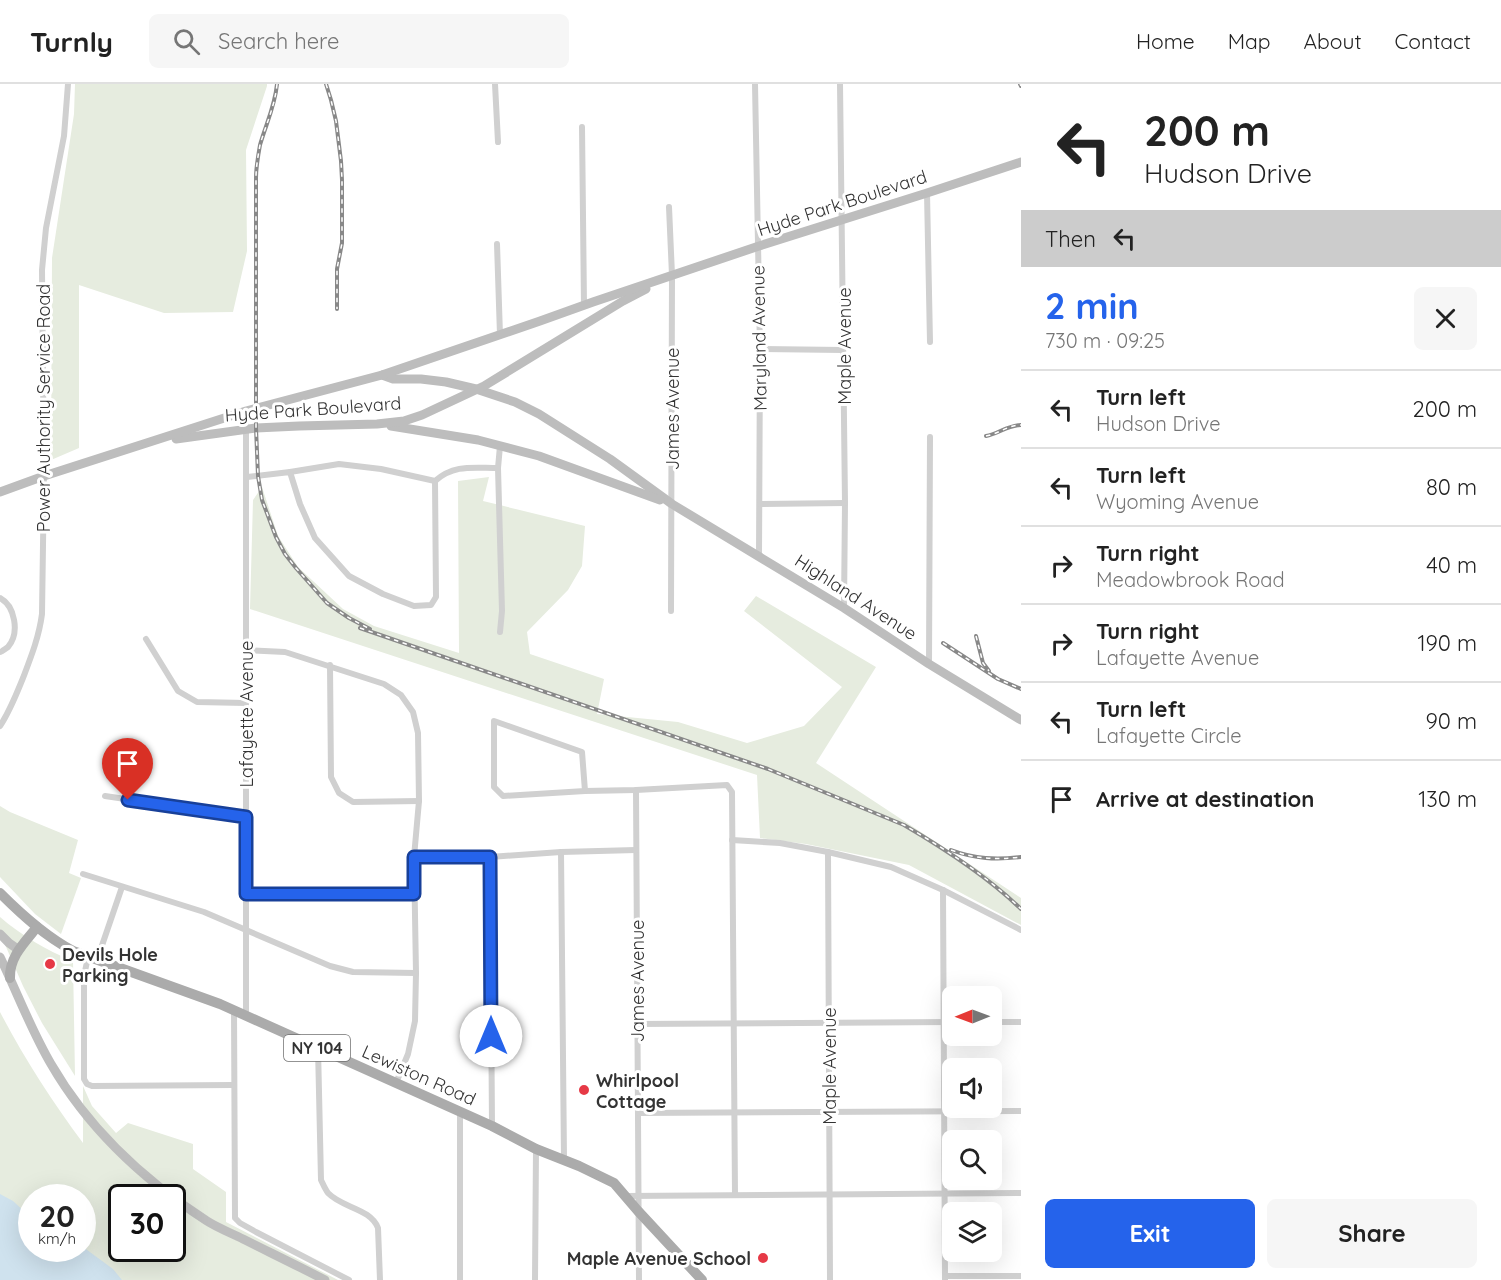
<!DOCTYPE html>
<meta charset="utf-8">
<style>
:root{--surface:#fff;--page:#f6f6f6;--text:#222;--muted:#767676;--line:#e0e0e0;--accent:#2563eb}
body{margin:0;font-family:Quicksand,sans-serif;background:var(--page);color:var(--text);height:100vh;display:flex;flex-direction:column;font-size:22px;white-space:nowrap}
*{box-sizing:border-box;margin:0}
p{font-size:20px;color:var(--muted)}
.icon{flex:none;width:33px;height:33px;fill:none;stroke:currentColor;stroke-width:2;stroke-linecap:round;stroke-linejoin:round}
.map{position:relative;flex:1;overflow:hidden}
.side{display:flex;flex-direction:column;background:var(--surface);width:480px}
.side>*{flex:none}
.banner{background:#fff;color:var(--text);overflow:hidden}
.needle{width:39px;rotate:269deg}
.fabs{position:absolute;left:942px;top:902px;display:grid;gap:12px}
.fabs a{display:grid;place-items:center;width:60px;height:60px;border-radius:9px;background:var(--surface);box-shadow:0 6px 24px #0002;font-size:30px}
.speed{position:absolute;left:18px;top:1100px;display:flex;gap:12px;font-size:30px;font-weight:700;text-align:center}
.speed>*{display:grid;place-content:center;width:78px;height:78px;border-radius:50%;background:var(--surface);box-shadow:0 6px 24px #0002;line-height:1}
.speed small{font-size:15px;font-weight:400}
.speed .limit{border:3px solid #111;border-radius:9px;background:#fff;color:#111}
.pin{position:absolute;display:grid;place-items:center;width:51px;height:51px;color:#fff;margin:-62px -26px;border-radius:50% 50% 50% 0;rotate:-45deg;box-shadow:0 0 6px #0007}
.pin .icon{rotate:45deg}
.me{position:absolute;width:66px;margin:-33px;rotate:0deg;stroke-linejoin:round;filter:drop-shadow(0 0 4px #0008)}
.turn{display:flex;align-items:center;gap:21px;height:126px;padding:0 24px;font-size:27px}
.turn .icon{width:78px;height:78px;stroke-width:2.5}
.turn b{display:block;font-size:42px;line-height:51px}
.then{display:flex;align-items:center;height:57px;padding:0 24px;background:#0003;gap:12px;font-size:22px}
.round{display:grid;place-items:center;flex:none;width:63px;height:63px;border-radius:9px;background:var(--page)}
.headline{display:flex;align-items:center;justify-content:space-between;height:102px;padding:0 24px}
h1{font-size:36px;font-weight:700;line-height:45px;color:var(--accent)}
.primary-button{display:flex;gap:12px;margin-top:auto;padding:12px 24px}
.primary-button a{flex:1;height:69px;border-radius:9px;background:var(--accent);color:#fff;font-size:24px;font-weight:700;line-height:69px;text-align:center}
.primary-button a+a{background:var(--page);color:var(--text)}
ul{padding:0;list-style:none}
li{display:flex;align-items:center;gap:18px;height:78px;padding:0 24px;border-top:2px solid var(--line)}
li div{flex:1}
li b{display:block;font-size:22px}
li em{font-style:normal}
header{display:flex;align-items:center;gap:36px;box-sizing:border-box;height:84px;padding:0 30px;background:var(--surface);border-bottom:2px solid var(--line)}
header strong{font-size:28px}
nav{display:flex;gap:33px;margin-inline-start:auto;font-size:21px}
.search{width:420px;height:54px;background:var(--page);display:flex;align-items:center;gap:15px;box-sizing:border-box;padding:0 21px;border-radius:9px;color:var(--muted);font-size:22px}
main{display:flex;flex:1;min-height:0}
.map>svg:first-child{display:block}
</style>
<header>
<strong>Turnly</strong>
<div class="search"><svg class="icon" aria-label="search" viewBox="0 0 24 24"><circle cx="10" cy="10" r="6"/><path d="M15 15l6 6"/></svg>Search here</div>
<nav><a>Home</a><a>Map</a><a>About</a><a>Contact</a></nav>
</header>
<main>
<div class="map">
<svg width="1021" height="1196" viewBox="0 0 1021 1196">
<rect width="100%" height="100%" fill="#fff"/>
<g fill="#e6ecdf" fill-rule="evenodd">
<polygon points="75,0 267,0 267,2 246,66 247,167 233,228 164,229 79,201 79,364 51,376 52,174 74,30"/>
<polygon points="489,393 483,417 585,442 582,482 568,506 527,548 530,570 604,595 597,630 678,638 747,659 804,642 842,603 744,527 756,512 876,583 816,679 1021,814 1021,841 909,781 806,760 760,754 757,691 250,525 253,416 262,403 278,452 298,483 343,525 374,542 459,569 458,397"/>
<polygon points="0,722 10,728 78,756 69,789 81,794 61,850 35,830 0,793"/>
<path d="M0,833C22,852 46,866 73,877L75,992L42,939L23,902L0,849Z"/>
<path d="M0,928C24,974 52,1017 83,1059V1002L92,1022L116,1049L128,1039L193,1060V1085L226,1108V1138L338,1196H117L82,1164V1113H32L31,1136L0,1117ZM122,1113H172V1164H122Z"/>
</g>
<polygon fill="#cfe2ee" points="0,1110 13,1117 28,1131 31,1133 32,1164 82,1164 83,1163 113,1185 122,1196 0,1196"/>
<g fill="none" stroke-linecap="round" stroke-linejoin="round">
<g stroke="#d0d0d0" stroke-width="6">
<polyline points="495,0 498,58"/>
<polyline points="755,0 760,265 759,472"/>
<polyline points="840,0 845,419 844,524"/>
<polyline points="582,43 584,221"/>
<polyline points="927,109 930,258"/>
<polyline points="669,123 672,191 671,527"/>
<polyline points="497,160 500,251"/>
<polyline points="760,265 843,266"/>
<polyline points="498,384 502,527 500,548"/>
<path d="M290,388L339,380L381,385L435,397C454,380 473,384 498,384L500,362"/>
<polyline points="247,393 290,388 300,420 315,454 349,492 383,510 414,522 431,521 436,513 435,397"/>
<polyline points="760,420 845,419"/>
<path d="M0,514C15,522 20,549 8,563C8,563 1,568 0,568"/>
<polyline points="146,555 178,607 197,618 246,619"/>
<polyline points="246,566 285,568 384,600 401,611 413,628 418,649 419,717 414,773 416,889 415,937 408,970 396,999"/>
<polyline points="929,580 930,353"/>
<polyline points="330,581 331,693 339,709 353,718 419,717"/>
<polygon points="494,637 582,668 585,707 503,712 494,703"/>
<path d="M0,642C10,627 16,611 23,594C31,573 39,553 42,530L44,392L42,186L46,144L64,52L68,0"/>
<polyline points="636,706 639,1196"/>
<polyline points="585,707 636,706 727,701 732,708 735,1111"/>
<polyline points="105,712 246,733"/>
<polyline points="732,756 780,759 828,768 891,783 943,806 1021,846"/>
<polyline points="561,768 564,1075"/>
<polyline points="828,768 830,1196"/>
<polyline points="414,773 490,773 561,768 636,766"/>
<polyline points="490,773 492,1042"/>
<polyline points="83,790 204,828 330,882 353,888 416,889"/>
<polyline points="943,806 945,1196"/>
<polyline points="246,810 414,810"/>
<polyline points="88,873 84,892 84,995 87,1000 92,1002 233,1001"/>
<polyline points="97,876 122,803"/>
<polyline points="234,926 235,1134 240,1139 256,1148 349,1196"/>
<polyline points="246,932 246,327"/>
<polyline points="992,938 1021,938"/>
<polyline points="637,940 952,938"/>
<path d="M318,964L321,1096C323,1100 325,1105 328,1109C342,1124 370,1124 378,1144L380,1196"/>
<polyline points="638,1029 1021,1027"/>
<polyline points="626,1112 1021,1109"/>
<polyline points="945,1192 1021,1192"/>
<polyline points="460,1196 460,1029"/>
<polyline points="535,1196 536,1065"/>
</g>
<g stroke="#bdbdbd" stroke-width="9">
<polyline points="382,291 393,295 421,295 446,298 476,305 515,318 539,330 610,375 672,420 844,524 929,580 1021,636"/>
<polyline points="391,342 478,356 539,372 660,416"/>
<polyline points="176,355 256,344 299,342 377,340 404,337 422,331 484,302 623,217 646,205"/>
<polyline points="0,408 44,392 246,327 382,291 540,237 593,218 759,162 927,109 1021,78"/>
<polyline points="0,850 9,859 19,866"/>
<path d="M0,873C17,908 31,946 51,980C88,1044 145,1097 207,1137C218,1144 231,1149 243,1155C271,1169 298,1182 325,1196"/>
</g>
<g stroke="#ababab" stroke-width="10">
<path d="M0,809C22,831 45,852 73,867L220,920L492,1042L536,1065L579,1082L614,1099L638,1127L702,1196"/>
<path d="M10,894C9,873 25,858 37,843"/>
</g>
<defs>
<g id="rail">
<path d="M277,0C275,22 266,40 260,61C258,72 256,83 256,94V344L258,392L262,416L276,453L285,470L296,484L327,519L349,534L370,545"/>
<polyline points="326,0 331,16 336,37 341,77 342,96 342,159 337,185 337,225"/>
<polyline points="1020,0 1021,2"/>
<path d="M986,352C998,350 1008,341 1021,341"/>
<path d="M360,544L768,685L904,741C945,765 987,792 1021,825"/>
<polyline points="976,552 983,579 989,587"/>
<polyline points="943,559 998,595 1021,605"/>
<path d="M951,766C975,775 996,776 1021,773"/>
</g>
</defs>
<use href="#rail" stroke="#888" stroke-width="4"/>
<use href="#rail" stroke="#fff" stroke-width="1.5" stroke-dasharray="4.5" stroke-linecap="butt"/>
</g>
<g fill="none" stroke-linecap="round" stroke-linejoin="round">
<defs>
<polyline id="route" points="128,716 246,733 246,810 414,810 414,773 490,773 491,952"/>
</defs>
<use href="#route" stroke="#184099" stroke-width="15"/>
<use href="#route" stroke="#2563eb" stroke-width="10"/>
</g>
<g fill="#e63946" stroke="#fff" stroke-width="2">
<circle cx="50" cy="880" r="6"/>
<circle cx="584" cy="1006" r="6"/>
<circle cx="763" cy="1174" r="6"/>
</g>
<g text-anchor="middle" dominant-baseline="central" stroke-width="6" stroke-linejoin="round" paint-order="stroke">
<rect fill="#fff" stroke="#707070" stroke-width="1.5" x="284" y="951" width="66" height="26" rx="4.5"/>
<g font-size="16" font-weight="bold" fill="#333">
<text x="317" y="964">NY 104</text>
</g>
<g font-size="18" fill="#333" stroke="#fff">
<text transform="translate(842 119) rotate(-18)">Hyde Park Boulevard</text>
<text transform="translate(759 254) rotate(-91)">Maryland Avenue</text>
<text transform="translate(844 262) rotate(-90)">Maple Avenue</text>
<text transform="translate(43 324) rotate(-90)">Power Authority Service Road</text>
<text transform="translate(313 325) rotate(-4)">Hyde Park Boulevard</text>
<text transform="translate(672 325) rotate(-90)">James Avenue</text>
<text transform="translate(856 513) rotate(33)">Highland Avenue</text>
<text transform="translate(246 630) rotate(-90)">Lafayette Avenue</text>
<text transform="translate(637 897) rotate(-90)">James Avenue</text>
<text transform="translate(829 982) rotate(-90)">Maple Avenue</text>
<text transform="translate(419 991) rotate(24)">Lewiston Road</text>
</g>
<g font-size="18" font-weight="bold" fill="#333" stroke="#fff" text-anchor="start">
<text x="62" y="870">Devils Hole<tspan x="62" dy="21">Parking</tspan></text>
<text x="596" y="996">Whirlpool<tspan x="596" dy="21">Cottage</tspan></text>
<text x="751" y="1174" text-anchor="end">Maple Avenue School</text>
</g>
</g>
</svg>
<div class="fabs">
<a><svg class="needle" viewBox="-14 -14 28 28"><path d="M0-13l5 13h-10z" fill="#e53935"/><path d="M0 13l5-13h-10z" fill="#767676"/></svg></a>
<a><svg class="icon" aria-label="sound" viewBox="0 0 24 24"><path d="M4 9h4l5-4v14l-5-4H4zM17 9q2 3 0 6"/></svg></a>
<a><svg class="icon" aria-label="search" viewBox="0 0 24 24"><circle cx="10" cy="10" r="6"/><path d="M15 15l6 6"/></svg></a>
<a><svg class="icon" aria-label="layers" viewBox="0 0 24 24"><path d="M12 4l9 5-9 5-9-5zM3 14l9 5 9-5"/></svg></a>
</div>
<div class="speed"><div>20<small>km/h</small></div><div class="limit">30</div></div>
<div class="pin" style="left:128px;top:716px;background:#d93025"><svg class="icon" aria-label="arrive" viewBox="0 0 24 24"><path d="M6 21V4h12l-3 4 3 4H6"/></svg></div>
<svg class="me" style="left:491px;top:952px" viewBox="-20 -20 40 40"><circle r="19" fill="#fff"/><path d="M0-13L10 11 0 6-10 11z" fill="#2563eb"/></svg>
</div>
<section class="side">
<div class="banner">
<div class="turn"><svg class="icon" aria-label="left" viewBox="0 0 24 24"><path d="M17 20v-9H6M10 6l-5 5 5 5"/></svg><div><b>200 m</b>Hudson Drive</div></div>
<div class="then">Then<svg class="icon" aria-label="left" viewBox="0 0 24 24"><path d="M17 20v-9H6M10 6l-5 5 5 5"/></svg></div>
</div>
<div class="headline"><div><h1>2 min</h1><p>730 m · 09:25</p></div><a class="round"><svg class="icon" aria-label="close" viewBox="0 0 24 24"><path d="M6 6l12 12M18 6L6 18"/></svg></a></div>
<ul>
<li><svg class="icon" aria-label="left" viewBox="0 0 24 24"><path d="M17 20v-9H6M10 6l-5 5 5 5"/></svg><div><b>Turn left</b><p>Hudson Drive</p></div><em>200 m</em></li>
<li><svg class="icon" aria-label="left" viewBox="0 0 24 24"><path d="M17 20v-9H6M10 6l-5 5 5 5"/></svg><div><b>Turn left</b><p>Wyoming Avenue</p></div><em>80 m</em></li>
<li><svg class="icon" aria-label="right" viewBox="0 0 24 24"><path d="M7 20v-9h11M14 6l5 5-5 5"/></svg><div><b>Turn right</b><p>Meadowbrook Road</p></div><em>40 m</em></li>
<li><svg class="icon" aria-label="right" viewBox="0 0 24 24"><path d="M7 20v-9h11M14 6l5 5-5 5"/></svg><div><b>Turn right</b><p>Lafayette Avenue</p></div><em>190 m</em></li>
<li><svg class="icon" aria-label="left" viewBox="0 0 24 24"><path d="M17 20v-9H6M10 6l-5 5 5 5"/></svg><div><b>Turn left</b><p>Lafayette Circle</p></div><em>90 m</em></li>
<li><svg class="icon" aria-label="arrive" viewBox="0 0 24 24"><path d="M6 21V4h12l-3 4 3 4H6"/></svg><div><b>Arrive at destination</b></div><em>130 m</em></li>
</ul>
<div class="primary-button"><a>Exit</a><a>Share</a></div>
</section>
</main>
